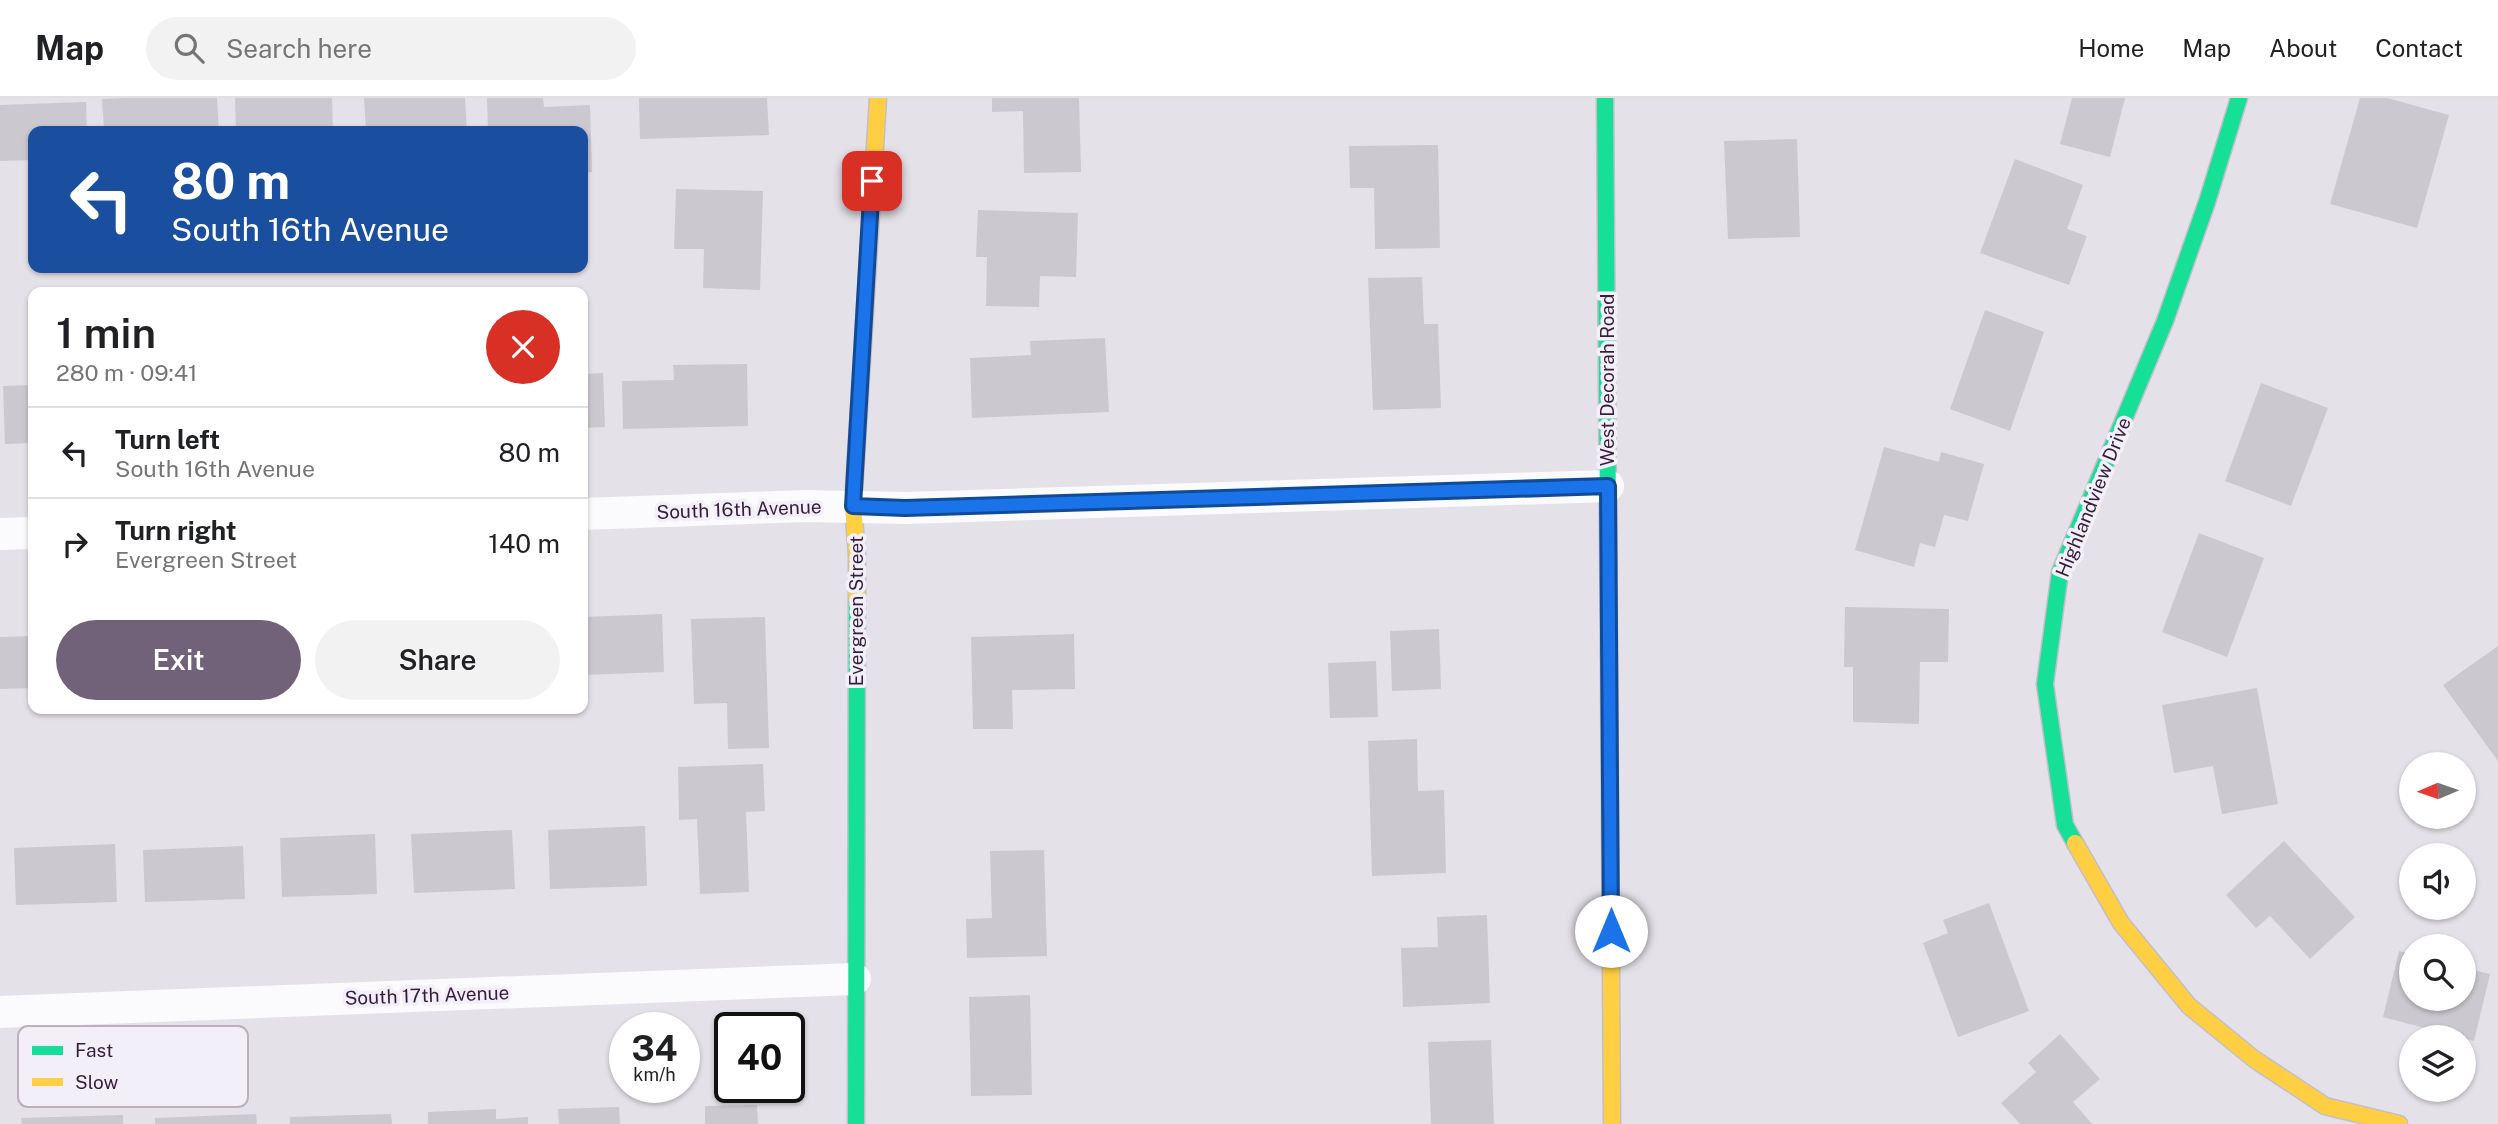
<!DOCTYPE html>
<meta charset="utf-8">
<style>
:root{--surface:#fff;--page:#f2f2f2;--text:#202124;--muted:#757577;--line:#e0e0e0;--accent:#726279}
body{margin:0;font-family:"Public Sans",sans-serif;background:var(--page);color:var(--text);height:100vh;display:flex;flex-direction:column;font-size:26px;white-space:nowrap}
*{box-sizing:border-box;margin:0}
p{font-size:23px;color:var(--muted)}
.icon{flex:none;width:38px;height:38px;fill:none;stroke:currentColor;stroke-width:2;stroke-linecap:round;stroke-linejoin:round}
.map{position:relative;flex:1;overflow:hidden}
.panel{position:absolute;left:28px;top:189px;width:560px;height:427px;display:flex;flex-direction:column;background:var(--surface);border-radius:14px;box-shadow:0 2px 5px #0004}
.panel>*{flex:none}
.hud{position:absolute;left:28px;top:28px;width:560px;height:147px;border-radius:14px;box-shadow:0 2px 5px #0004;background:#1a4fa0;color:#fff;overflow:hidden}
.needle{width:46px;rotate:268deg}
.buttons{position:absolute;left:2399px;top:654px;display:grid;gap:14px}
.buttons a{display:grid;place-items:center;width:77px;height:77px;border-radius:50%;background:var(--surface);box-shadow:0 2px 5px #0004;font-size:35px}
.speed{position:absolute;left:609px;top:914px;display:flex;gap:14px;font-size:35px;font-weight:700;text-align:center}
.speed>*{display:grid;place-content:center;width:91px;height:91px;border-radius:50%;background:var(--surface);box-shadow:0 2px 5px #0004;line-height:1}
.speed small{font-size:18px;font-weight:400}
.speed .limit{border:4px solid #111;border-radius:10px;background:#fff;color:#111}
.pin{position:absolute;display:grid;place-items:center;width:60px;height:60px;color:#fff;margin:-30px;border-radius:14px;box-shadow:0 4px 10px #0006}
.me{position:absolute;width:77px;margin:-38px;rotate:0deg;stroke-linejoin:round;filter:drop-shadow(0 0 5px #0008)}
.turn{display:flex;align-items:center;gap:24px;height:147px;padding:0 28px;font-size:32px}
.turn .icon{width:91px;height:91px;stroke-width:2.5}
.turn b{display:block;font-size:49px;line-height:60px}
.round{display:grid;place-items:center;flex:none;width:74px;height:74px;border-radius:37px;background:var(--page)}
.overview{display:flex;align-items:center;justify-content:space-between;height:119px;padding:0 28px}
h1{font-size:42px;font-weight:600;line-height:52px}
.action{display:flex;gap:14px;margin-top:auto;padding:14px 28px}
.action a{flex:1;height:80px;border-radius:42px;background:var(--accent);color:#fff;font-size:28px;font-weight:600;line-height:80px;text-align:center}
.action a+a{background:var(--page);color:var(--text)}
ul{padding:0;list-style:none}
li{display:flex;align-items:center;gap:21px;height:91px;padding:0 28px;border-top:2px solid var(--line)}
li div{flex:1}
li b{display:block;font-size:26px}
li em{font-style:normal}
header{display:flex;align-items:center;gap:42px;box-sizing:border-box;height:98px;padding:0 35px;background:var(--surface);border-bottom:2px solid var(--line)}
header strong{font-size:33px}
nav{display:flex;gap:38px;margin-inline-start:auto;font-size:24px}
.search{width:490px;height:63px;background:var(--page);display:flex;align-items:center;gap:18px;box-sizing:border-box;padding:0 24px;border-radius:38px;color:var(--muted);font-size:26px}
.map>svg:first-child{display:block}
</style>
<header>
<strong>Map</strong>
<div class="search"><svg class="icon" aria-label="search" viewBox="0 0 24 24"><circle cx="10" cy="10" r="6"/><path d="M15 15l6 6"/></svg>Search here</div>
<nav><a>Home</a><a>Map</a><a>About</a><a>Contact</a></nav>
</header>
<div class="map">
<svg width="2498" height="1026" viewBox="0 0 2498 1026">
<rect width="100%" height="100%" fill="#e5e1e8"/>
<g fill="#ccc8cf">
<polygon points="126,0 217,0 219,33 104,33 102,1"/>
<polygon points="235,0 332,0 333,33 236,33"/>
<polygon points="364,0 465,0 467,33 366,33"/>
<polygon points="487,0 543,0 544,9 590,7 592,74 583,75 583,33 488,33"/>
<polygon points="639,0 767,0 769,37 640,41"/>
<polygon points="992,0 1079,0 1081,74 1024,75 1023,13 992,14"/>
<polygon points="2072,0 2125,0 2110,59 2060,46"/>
<polygon points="2360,0 2387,0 2449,17 2417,130 2330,106"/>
<polygon points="86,4 87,33 33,33 33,62 0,63 0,7"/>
<polygon points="1797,41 1800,139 1728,141 1724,43"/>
<polygon points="1438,47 1440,150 1375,151 1374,90 1350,90 1349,48"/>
<polygon points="2015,61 2083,87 2067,131 2087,138 2069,187 1980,155"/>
<polygon points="676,91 763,93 760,192 703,190 704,151 674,151"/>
<polygon points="978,112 1078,115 1076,179 1040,178 1039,209 986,208 987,159 976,159"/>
<polygon points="1422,179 1424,226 1438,226 1441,310 1373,312 1368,180"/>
<polygon points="1985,212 2044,234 2010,333 1950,311"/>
<polygon points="1105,240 1109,314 972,320 970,260 1031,257 1030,243"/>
<polygon points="747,266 748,328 623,331 622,283 674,282 673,267"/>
<polygon points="603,275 605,329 583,330 583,276"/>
<polygon points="2261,285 2328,310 2291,408 2225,383"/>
<polygon points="33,287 33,345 5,346 3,288"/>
<polygon points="1884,349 1939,364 1941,354 1984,366 1968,423 1944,417 1935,449 1920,445 1914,469 1855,452"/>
<polygon points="2199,435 2264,460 2227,559 2162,534"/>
<polygon points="1845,509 1949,511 1948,564 1920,564 1919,626 1853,624 1853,569 1844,569"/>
<polygon points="662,516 664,574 583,577 583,519"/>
<polygon points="765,519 769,650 728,651 727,605 694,606 691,521"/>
<polygon points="1439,531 1441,591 1392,593 1390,533"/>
<polygon points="1074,536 1075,591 1012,592 1013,631 973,631 971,539"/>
<polygon points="33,538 33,590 0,591 0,539"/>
<polygon points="2498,548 2498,663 2443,587"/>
<polygon points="1376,563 1378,619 1330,620 1328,565"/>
<polygon points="2257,590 2278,706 2222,716 2213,668 2174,675 2162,607"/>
<polygon points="1417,641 1418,693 1444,692 1446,775 1372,778 1368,643"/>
<polygon points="763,666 765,713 746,714 749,794 700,796 697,721 679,722 678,669"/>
<polygon points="645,728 647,788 550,791 548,732"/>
<polygon points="512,732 515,791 414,795 411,736"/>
<polygon points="375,736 377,796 282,799 280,740"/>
<polygon points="2284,743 2355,819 2310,861 2270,818 2256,830 2226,797"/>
<polygon points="115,746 117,804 16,807 14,750"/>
<polygon points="243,748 245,801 145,804 143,752"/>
<polygon points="1044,752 1047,858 967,860 966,821 992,820 990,753"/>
<polygon points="1989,805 2029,913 1958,939 1923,845 1948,835 1943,822"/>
<polygon points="1487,817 1490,905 1403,909 1401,850 1438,849 1437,819"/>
<polygon points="2399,853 2412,856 2412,901 2464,901 2464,870 2490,876 2474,943 2383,919"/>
<polygon points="1030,897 1032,997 971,998 969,899"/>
<polygon points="2060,936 2100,981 2073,1004 2092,1026 2020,1026 2001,1005 2036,974 2028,965"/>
<polygon points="1491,942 1494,1026 1431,1026 1428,944"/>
<polygon points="757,1007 758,1026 705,1026 705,1008"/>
<polygon points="619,1009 620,1026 559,1026 558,1011"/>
<polygon points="496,1011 496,1021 528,1019 528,1026 428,1026 428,1014"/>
<polygon points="256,1016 257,1026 155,1026 155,1020"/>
<polygon points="391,1016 392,1026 290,1026 290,1019"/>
<polygon points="123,1017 123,1026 22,1026 21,1020"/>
</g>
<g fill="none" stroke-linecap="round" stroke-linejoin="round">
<defs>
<g id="fast">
<polyline points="1605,0 1609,559"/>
<polyline points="2075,745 2065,727 2045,586 2060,474 2165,223 2207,104 2239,0"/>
<polyline points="856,1026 857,502"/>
</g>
<g id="slow">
<polyline points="857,502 857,457 853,408 878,0"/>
<polyline points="1609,559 1612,1026"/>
<polyline points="2075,745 2121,825 2189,908 2254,961 2325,1008 2399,1026"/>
</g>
</defs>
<use href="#fast" stroke="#c4bec8" stroke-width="19"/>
<use href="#slow" stroke="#c4bec8" stroke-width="19"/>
<g stroke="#fbfafc" stroke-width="32">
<polyline points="583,416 806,408 905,410 1608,388"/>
<polyline points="0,436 33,435"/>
<polyline points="0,914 855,881"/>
</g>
<use href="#fast" stroke="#16e098" stroke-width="16"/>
<use href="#slow" stroke="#ffcf43" stroke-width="16"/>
</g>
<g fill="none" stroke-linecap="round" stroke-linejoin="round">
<defs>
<polyline id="route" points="872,83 853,408 905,410 1608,388 1611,833"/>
</defs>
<use href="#route" stroke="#114b97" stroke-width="18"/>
<use href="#route" stroke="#1a73e8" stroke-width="12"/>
</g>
<g text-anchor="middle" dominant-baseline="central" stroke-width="7" stroke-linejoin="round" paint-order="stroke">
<g font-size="19" fill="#341e3d" stroke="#f3eff8">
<text transform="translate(1607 282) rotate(-90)">West Decorah Road</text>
<text transform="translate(2093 399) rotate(-68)">Highlandview Drive</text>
<text transform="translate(739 411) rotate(-2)">South 16th Avenue</text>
<text transform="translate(856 513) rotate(-90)">Evergreen Street</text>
<text transform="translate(427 897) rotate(-2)">South 17th Avenue</text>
</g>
</g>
<rect x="18" y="928" width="230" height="81" rx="10" fill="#f3eff8" stroke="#bab0c0" stroke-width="2"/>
<rect x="32" y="948" width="31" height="9" fill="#16e098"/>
<rect x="32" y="980" width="31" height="8" fill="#ffcf43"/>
<g font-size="19" fill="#341e3d">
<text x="75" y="959">Fast</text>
<text x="75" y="991">Slow</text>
</g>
</svg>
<div class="buttons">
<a><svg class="needle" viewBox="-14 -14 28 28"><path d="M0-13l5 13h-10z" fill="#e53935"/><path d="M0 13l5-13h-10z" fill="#757577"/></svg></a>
<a><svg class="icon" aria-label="sound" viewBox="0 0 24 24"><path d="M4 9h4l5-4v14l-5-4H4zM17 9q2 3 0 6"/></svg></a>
<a><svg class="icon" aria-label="search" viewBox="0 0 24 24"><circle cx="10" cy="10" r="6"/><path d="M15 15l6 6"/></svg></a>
<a><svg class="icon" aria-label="layers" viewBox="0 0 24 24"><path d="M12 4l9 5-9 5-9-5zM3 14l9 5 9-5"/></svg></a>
</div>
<div class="speed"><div>34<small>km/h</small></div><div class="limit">40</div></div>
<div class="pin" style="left:872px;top:83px;background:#d93025"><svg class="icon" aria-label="arrive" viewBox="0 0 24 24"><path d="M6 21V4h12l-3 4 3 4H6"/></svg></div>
<svg class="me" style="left:1611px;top:833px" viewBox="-20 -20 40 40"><circle r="19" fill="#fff"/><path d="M0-13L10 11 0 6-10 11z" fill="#1a73e8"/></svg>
<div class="hud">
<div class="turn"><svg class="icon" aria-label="left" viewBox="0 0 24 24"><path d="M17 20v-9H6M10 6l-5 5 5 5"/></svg><div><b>80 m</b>South 16th Avenue</div></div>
</div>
<section class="panel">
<div class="overview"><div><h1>1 min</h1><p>280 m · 09:41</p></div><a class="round" style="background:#d93025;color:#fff"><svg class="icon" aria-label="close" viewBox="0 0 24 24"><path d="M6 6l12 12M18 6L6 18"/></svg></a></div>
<ul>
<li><svg class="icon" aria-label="left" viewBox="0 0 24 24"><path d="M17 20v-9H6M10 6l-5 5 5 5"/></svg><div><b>Turn left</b><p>South 16th Avenue</p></div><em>80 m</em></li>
<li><svg class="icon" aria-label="right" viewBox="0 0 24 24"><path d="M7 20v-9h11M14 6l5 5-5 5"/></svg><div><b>Turn right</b><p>Evergreen Street</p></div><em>140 m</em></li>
</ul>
<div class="action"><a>Exit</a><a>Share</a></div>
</section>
</div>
